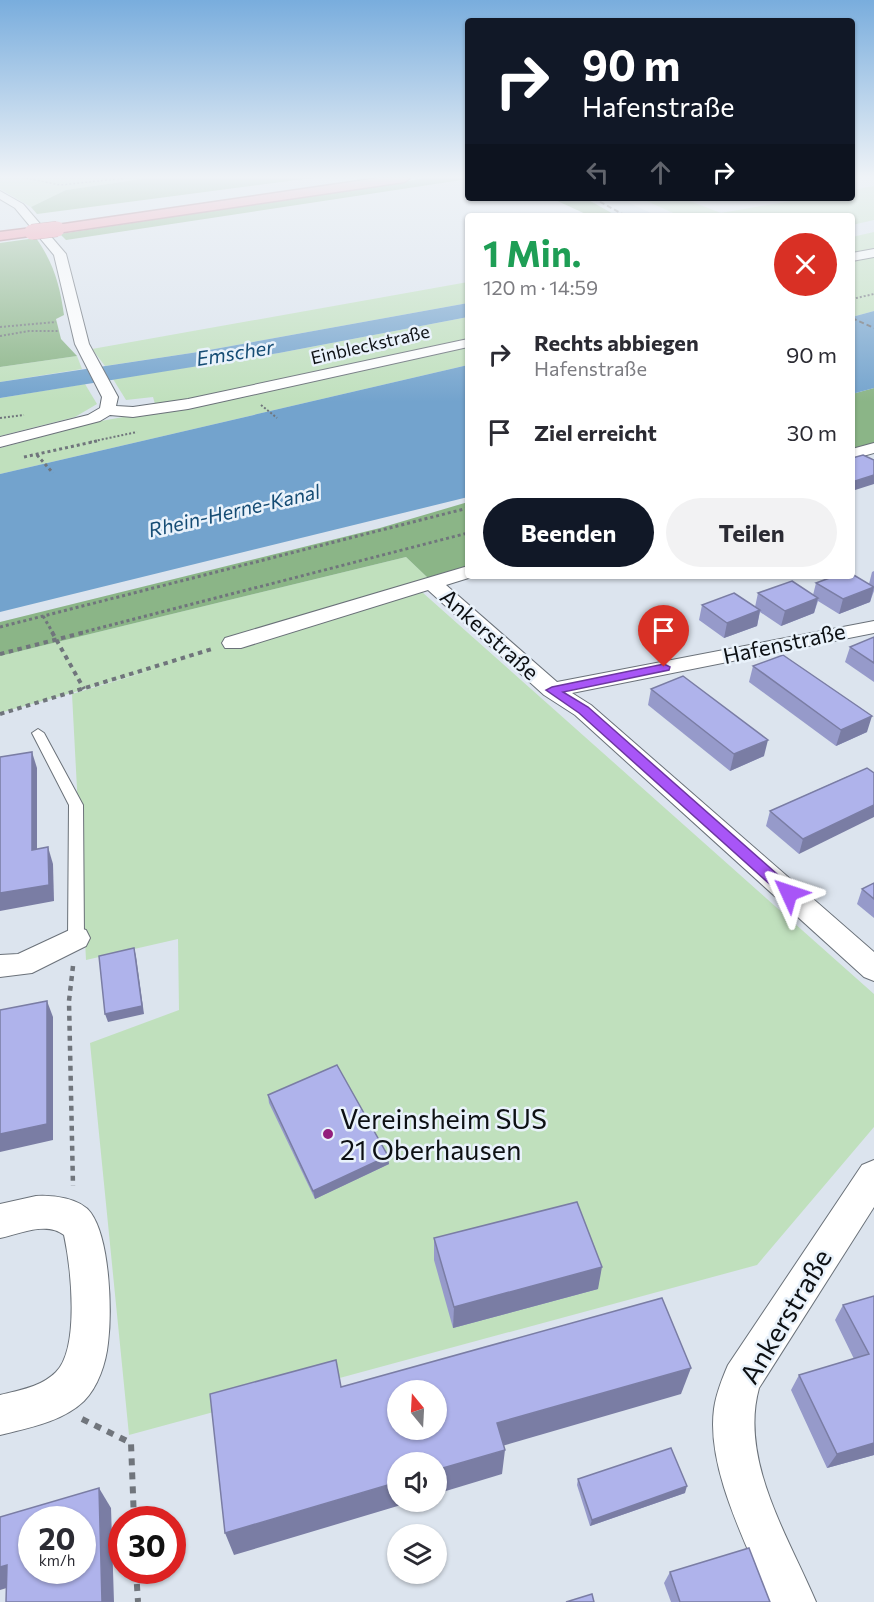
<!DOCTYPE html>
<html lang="de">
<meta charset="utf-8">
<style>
:root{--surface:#fff;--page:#f2f2f3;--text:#2b2b33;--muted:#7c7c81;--accent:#111827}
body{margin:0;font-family:Commissioner,sans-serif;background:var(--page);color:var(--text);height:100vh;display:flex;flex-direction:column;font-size:22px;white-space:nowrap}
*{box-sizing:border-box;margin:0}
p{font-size:20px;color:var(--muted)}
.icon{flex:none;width:33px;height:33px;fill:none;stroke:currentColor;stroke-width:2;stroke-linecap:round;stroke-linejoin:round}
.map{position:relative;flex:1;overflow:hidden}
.sheet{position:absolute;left:465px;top:213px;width:390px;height:366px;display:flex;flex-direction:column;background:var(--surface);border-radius:6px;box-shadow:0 2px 4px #0004}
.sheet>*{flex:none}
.hud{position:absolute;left:465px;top:18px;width:390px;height:183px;border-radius:6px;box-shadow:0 2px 4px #0004;background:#111827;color:#fff;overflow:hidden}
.needle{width:39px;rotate:342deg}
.controls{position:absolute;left:387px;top:1380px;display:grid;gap:12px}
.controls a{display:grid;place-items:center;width:60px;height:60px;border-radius:50%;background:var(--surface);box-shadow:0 2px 4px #0004;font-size:30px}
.speed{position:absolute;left:18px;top:1506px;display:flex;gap:12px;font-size:30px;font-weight:700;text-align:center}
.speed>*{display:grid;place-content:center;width:78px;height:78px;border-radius:50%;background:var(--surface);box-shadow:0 2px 4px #0004;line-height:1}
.speed small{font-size:15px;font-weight:400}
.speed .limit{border:9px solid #d22;background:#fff;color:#111}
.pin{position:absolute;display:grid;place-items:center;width:51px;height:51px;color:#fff;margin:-62px -26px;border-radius:50% 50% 50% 0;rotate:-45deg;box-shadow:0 0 6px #0007}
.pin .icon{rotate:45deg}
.me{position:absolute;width:66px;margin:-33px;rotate:312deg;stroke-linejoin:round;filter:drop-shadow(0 0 4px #0008)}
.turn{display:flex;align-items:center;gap:21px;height:126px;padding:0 18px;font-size:27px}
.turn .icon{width:78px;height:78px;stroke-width:2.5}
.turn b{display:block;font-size:42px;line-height:51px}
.lanes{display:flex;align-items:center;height:57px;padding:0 18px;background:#0003;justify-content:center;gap:30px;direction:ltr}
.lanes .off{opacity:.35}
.round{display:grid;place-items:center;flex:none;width:63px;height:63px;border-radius:32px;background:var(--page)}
.overview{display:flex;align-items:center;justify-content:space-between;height:102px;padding:0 18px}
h1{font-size:36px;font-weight:700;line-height:45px;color:#1e9e55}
.primary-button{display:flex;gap:12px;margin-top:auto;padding:12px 18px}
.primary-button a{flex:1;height:69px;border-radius:36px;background:var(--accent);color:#fff;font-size:24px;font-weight:700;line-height:69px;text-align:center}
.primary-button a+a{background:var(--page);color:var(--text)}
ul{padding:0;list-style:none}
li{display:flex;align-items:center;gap:18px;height:78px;padding:0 18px}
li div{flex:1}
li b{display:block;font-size:22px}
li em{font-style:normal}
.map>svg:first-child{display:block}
</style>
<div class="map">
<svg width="874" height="1602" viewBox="0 0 874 1602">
<rect width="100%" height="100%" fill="#dce4ee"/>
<polygon fill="#c9d7e6" points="585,198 619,198 657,216 617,216"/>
<g fill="#c0e0bd">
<polygon points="0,178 149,178 66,190 31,207 0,189"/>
<polygon points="874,186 874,220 852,225 852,216 680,216 640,198 682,198 721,213 808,198 852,198 852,190"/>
<polygon points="874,232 874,311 852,317 852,237"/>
<polygon points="468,282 468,303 198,352 105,366 92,349"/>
<polygon points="468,317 468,365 0,474 0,448 101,421 157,411 153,397 126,400 113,379 279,353"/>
<polygon points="77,356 82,369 0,382 0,367"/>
<polygon points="85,384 97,404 75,417 0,436 0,398"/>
<polygon points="406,557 428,578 422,592 874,994 874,1127 757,1265 129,1435 90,1043 179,1010 178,939 86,960 72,694 160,668 0,713 0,656"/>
</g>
<g fill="#8bb587">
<polygon points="149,178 312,178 37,214 31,207 66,190"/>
<polygon points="427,178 468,179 66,240 60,234"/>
<polygon points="551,198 585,198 617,216 590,216"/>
<path d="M36,238C53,262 60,285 64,315L56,319L61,339L77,356L0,367V243Z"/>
<polygon points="874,388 874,445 852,451 852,394"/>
<polygon points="468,502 468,566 428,578 406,557 0,656 0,622 380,528"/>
</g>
<g fill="#73a3cd">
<polygon points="468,303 468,317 279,353 0,398 0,382 198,352"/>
<polygon points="874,311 874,388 852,394 852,317"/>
<polygon points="468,365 468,497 0,612 0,474"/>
</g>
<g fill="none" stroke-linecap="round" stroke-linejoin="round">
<defs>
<polygon id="lane" points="38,729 44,733 83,805 84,938 81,942 76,944 71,942 68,938 69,805 32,733"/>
<g id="street">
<polygon points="0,191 23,204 66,254 89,344 118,397 116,406 133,407 188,399 468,339 468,347 188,409 133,417 110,415 100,421 0,447 0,437 88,415 100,408 102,397 75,344 54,255 15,208 0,199"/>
<polygon points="874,249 874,257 852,261 852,253"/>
<polygon points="874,443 874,453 852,459 852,449"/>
<polygon points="468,566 468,576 475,576 446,585 557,682 874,621 874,633 572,693 591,705 874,952 874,981 864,977 575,715 544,695 428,590 241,648 225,648 222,643 225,638"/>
<polygon points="76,927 86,930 90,938 86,946 32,973 0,977 0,955 18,954"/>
<path d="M874,1160V1207L759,1388C739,1460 789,1538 816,1602H770C748,1546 706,1470 714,1409C716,1394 722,1379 728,1365L862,1165Z"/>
<path d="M36,1196C53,1195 80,1198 91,1213C110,1240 112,1311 108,1343C106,1363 98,1387 84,1401C62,1422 28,1428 0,1435V1395C20,1390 41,1387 56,1372C80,1348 71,1267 64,1235C47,1221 19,1234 0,1238V1204Z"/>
</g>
<g id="highway">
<polygon points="379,178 410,178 404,182 57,233 50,229 57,225"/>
<polygon points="32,228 37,229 39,232 37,235 0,240 0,232"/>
</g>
</defs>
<use href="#lane" stroke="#6a7179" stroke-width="2"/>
<use href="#street" stroke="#6a7179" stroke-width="2"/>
<use href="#highway" stroke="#a66874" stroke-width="3"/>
<polyline stroke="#70757c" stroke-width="1.5" stroke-dasharray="2 2" stroke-linecap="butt" points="26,178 60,185 127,178"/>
<g stroke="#70757c" stroke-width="2" stroke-dasharray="2 2" stroke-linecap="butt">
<polyline points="852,299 874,294"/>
<polyline points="0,327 56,322"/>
<polyline points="0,336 29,331 59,331"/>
<polyline points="261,405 277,418"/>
<polyline points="0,418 24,415"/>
<polyline points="90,442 137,432"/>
</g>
<g stroke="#70757c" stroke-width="3" stroke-dasharray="3 3" stroke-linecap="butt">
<polyline points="37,455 53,473"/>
<polyline points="24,457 97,441"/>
<polyline points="43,616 53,633"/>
<polyline points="0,627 468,508"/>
<polyline points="80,633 468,533"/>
</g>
<g stroke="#70757c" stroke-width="4" stroke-dasharray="4.5 4.5" stroke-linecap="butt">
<polyline points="52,632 84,689"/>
<polyline points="0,654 85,632"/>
<polyline points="0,714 212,649"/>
</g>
<polyline stroke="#70757c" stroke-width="4.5" stroke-dasharray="5 5" stroke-linecap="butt" points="73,966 69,1001 73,1186"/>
<g stroke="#70757c" stroke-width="6" stroke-dasharray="7 7" stroke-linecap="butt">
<polyline points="82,1419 131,1443 134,1520"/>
<polyline points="136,1570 138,1602"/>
</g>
<use href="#lane" fill="#fff" fill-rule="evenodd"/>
<use href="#street" fill="#fff" fill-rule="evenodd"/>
<use href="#highway" fill="#f998a9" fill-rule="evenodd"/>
<g stroke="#686d73" stroke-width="2" stroke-dasharray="5 3" stroke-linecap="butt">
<polyline points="593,198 626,216"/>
<polyline points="852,318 874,328"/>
</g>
<defs>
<polyline id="highway-bridge" points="32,232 57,229"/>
</defs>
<use href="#highway-bridge" stroke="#a66874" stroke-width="16" stroke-linecap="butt"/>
<use href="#highway-bridge" stroke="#f998a9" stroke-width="15"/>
</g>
<g fill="#969aca">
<polygon points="874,571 874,591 870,602 839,614 818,601 814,613 781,626 760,612 757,626 724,638 699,620 702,605 755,607 758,593 813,595 816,583 869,584 872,572"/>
<polygon points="874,637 874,682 845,662 850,647"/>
<polygon points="753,666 867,732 836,746 749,682"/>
<polygon points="651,689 764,756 730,771 648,705"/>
<polygon points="848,776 799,854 766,826 770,811"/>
<polygon points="874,883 874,918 857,904 862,889"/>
<polygon points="268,1095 389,1164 315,1199 269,1103"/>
<polygon points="434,1238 598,1289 453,1328 434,1260"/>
<polygon points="874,1296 874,1455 827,1468 791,1390 799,1375 854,1359 835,1320 843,1305"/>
<polygon points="578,1479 685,1493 590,1526 577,1485"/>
<polygon points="670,1572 770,1602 671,1602 664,1583"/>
</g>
<g fill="#7a7da4">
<polygon points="874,475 874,484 852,491 852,482"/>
<polygon points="874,587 870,602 839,614 843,599"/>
<polygon points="818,598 814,613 781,626 785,611"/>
<polygon points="760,610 757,626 724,638 727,623"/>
<polygon points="872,716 867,732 836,746 841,730"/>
<polygon points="768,740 764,756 730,771 734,754"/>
<polygon points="32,752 37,768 37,867 32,850"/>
<polygon points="874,805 874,817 799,854 803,839"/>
<polygon points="48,847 53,864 54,901 0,911 0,893"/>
<polygon points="134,948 136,956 144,1014 108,1022 105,1014"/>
<polygon points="47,1001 53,1017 53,1140 0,1152 0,1134"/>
<polygon points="388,1156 389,1164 315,1199 313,1191"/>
<polygon points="602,1267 598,1289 453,1328 454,1307"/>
<polygon points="691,1368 681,1394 495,1448 497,1423"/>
<polygon points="874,1443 874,1455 827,1468 837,1454"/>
<polygon points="505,1450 502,1474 436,1494 436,1470"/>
<polygon points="398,1482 398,1502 411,1502 234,1555 225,1533"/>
<polygon points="687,1486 685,1493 590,1526 592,1520"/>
<polygon points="99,1488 111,1508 114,1602 102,1602"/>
<polygon points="7,1565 23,1583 0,1590 0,1567"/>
</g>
<g fill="#afb3eb" stroke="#7a7da4" stroke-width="1.5" fill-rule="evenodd">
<polygon points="863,455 874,460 874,475 852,482 852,458"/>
<polygon points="852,574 874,587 843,599 816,583 835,576 852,576"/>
<polygon points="792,581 818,598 785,611 758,593"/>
<polygon points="734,593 760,610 727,623 702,605"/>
<polygon points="874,637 874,663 850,647"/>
<polygon points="783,655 872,716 841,730 753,666"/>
<polygon points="683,676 768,740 734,754 651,689"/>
<polygon points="32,752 32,850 48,847 49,885 0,893 0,757"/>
<polygon points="867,768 874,773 874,805 803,839 770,811"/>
<polygon points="874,883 874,899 862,889"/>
<polygon points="134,948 142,1006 105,1014 99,956"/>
<polygon points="47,1001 47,1124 0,1134 0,1010"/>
<polygon points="337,1065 388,1156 313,1191 268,1095"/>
<polygon points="577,1202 602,1267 454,1307 434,1238"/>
<polygon points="874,1296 874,1443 837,1454 799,1375 869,1354 843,1305"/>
<path d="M662,1298L691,1368L497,1423L505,1450L436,1470V1462H398V1482L225,1533L210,1394L336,1360L341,1387ZM398,1390H436V1430H398Z"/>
<polygon points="671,1448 687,1486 592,1520 578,1479"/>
<path d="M99,1488L102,1602H6L7,1565L0,1567V1517ZM32,1520H82V1570H32Z"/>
<polygon points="749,1548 770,1602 680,1602 670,1572"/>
<polygon points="592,1594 594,1602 566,1602"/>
</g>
<linearGradient id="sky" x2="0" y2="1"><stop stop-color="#79addd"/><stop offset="0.44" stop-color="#eff3f7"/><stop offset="1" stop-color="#eff3f7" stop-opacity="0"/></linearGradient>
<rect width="874" height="402" fill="url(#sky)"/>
<polygon fill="#a855f7" stroke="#6d37a1" stroke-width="1.5" points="664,664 670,667 669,670 563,692 588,707 794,889 796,893 794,897 784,897 579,713 546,690 552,687"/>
<circle fill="#921e7c" stroke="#e9f2fb" stroke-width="2" cx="328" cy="1134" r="6"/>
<g text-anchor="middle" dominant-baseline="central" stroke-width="5" stroke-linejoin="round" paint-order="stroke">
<g font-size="18" fill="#0d1013" stroke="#e9f2fb">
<text transform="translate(370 344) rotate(-13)">Einbleckstraße</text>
</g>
<g font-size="20" font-style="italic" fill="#154c74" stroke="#e9f2fb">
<text transform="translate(235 352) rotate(-9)">Emscher</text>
<text transform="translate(234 510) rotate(-13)">Rhein-Herne-Kanal</text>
</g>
<g font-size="22" fill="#0d1013" stroke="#e9f2fb">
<text transform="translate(490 634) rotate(42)">Ankerstraße</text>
<text transform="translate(784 643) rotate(-12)">Hafenstraße</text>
</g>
<g font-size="27" fill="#0d1013" stroke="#e9f2fb" text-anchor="start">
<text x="340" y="1118">Vereinsheim SUS<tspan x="340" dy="31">21 Oberhausen</tspan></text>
</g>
<g font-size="27" fill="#0d1013" stroke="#e9f2fb">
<text transform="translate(785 1316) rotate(-59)">Ankerstraße</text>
</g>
</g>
</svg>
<div class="controls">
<a><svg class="needle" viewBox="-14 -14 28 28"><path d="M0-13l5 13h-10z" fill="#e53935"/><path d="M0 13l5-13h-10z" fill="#7c7c81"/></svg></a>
<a><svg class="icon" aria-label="sound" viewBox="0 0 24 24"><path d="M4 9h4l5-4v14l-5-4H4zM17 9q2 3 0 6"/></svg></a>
<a><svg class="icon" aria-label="layers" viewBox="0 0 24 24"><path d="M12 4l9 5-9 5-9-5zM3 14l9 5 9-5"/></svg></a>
</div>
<div class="speed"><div>20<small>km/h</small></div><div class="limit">30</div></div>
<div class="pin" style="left:664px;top:667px;background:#d93025"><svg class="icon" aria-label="arrive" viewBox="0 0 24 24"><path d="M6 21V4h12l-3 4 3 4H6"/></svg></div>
<svg class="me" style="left:789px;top:893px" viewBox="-20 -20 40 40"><path d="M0-17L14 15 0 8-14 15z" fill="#a855f7" stroke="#fff" stroke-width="4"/></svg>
<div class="hud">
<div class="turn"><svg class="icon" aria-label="right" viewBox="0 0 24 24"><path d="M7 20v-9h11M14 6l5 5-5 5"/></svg><div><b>90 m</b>Hafenstraße</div></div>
<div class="lanes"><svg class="icon off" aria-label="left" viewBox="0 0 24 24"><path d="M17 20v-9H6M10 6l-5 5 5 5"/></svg><svg class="icon off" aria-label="ahead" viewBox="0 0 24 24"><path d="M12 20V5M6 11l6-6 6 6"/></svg><svg class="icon" aria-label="right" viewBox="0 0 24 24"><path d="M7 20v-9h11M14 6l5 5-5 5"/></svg></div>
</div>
<section class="sheet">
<div class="overview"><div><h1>1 Min.</h1><p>120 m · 14:59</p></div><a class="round" style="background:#d93025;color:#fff"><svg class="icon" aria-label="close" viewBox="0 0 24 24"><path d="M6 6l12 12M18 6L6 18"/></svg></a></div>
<ul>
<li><svg class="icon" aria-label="right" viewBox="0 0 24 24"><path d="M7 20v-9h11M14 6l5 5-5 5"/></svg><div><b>Rechts abbiegen</b><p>Hafenstraße</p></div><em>90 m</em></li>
<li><svg class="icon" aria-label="arrive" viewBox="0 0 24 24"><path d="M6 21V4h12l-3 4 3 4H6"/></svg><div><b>Ziel erreicht</b></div><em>30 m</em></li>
</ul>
<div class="primary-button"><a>Beenden</a><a>Teilen</a></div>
</section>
</div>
